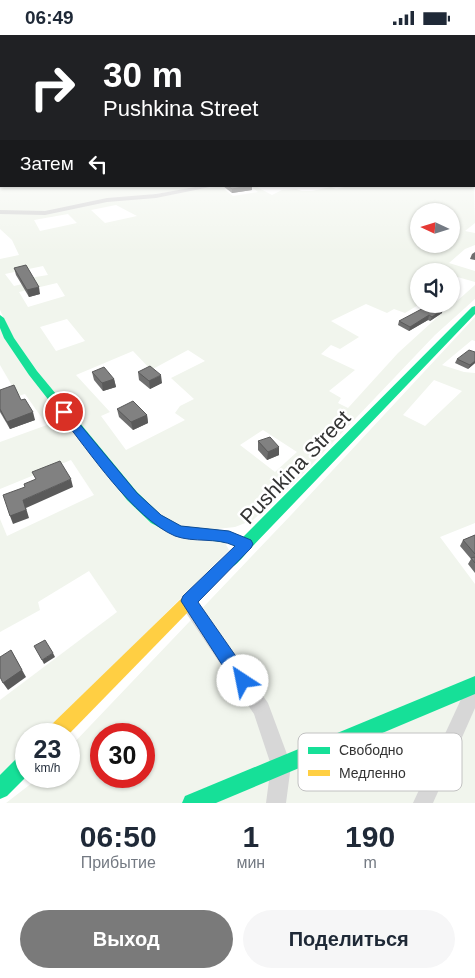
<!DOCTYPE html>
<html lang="ru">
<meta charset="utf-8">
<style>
:root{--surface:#fff;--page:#f6f6f7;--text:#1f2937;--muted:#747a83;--accent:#7a7a7a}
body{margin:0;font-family:Helvetica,sans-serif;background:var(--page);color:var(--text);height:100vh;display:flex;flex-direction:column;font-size:19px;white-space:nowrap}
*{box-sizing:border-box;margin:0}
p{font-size:16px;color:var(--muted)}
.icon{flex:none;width:28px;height:28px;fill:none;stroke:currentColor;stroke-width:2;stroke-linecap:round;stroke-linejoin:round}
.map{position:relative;height:768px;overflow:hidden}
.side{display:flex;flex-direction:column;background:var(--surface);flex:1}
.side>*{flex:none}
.top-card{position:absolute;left:0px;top:0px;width:475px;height:152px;box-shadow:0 1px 4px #0004;background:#202124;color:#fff;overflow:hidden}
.needle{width:32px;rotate:274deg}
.controls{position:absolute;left:410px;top:168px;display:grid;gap:10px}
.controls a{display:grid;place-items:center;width:50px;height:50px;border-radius:50%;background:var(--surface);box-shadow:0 1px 4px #0004;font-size:25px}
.speed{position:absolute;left:15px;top:688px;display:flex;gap:10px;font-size:25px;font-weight:700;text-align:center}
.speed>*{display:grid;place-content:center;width:65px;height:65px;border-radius:50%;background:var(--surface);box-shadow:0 1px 4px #0004;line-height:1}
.speed small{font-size:12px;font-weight:400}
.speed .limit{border:8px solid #d22;background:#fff;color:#111}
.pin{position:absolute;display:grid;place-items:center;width:42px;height:42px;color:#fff;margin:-21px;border:2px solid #fff;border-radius:50%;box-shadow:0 1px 5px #0007}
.me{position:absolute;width:55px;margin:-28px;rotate:326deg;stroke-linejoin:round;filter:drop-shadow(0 0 4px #0008)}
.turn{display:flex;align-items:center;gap:18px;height:105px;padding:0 20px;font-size:22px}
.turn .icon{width:65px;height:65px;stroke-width:2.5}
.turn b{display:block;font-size:35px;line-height:42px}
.then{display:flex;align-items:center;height:48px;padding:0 20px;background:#0003;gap:10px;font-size:19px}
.eta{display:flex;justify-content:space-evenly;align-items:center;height:85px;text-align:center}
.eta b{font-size:30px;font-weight:800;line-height:35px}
.primary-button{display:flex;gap:10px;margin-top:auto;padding:10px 20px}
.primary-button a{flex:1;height:58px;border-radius:30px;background:var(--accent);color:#fff;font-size:20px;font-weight:800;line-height:58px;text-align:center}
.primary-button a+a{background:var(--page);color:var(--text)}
.status{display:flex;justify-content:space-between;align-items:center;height:35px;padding:0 25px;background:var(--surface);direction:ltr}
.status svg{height:14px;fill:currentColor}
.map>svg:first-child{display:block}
</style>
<div class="status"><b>06:49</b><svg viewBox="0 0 49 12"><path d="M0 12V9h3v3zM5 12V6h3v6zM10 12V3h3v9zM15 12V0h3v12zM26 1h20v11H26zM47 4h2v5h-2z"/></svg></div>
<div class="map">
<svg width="475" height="768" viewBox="0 0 475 768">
<rect width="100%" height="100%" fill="#fff"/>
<g fill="#f1f5ed" fill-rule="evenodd">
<path d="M0,111L1,151H207L111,166C155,161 199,151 243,151L224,154L233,161L258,157L250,151H255L272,160L282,155L296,154L302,156H312L331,152L336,154L349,151H474V147L475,188L465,196L475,198V210L465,214L449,228L475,236V247L454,241L451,242V236H419V269H451V264L457,266L475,250V264L435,300L295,447L253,485L235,492L208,495L182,492L158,481L67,377L12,301L0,275V224L19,220L12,205L0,194ZM116,170L137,181L105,188L91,175ZM419,176H451V209H419ZM68,179L77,188L40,196L34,185ZM43,231L48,240L29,243L30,247L14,251L5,239ZM57,248L65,261L28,272L19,257ZM366,269L387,278L394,274L405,278L420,269L443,277L398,318L348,373L338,368L341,363L329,356L355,335L321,319L331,310L340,314L359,302L331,286ZM67,284L85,306L56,316L40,292ZM188,315L205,326L171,343L194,364L180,371L175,378L185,385L126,415L101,381L110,377L76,340L133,316L151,335ZM263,395L297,417L275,437L240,410Z"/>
<path d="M475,282V306L472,305L442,330L464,337L475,338V488L440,502L475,549V768H6L41,741H69V713L292,479ZM434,345L462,356L425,391L403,380ZM101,699H144V741H101Z"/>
<polygon points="0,292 147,483 225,508 229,515 45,699 26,699 26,717 0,741 0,665 117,577 89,536 38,567 40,575 0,597 0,484 7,501 94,460 71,425 0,454 0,407 47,390 25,359 18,361 0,330"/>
</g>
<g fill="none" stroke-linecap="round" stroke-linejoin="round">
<polyline stroke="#d7d7d7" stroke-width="2.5" points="0,152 2,151"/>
<g fill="#d7d7d7" fill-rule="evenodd">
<rect x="474" y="135" width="1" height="4"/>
<polygon points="201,151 215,151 156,163 107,167 45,180 0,179 0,175 45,176 107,163 156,159"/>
<polygon points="188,560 194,562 268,668 291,730 286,768 266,768 271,730 254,679 182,572 180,567 182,562"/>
<polygon points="475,644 475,673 433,768 413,768 469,647"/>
</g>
<g fill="#16e098" fill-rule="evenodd">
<path d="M475,271V279L251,513C243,521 233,538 221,533L219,529L235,511L228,508L174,500L151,488L127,465L29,340L4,303L0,293V280L4,283L14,303L37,336L137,457L161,480L181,491L229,496L243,502L472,272Z"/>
<polygon points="475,641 475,659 216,768 182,768 185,761"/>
<polygon points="26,718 27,741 7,761 0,764 0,740 19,721"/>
</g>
<polygon fill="#ffcf43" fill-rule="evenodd" points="226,523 231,525 233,529 231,533 69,699 47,699 49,692 221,525"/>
</g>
<g fill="#6f6f6f">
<polygon points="223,151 252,151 252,155 232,158"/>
<polygon points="475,217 475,225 470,224 472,219"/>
<polygon points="14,233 40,259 29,262 16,240"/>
<polygon points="442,278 430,286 428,285 409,296 398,290 399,286"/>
<polygon points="475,317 475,328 468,334 455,328 457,324"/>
<polygon points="92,337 114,344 116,352 103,356 94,345"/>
<polygon points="138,337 162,348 150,354 139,345"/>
<polygon points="0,355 21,365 35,385 10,394 0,377"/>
<polygon points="117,374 147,380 148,388 133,395 119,382"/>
<polygon points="258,406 279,420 267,425 258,415"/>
<polygon points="475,500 475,538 468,529 471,524 460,511 463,505"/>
</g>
<g fill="#5a5a5a">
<polygon points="248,151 252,151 252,155 232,158 232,154"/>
<polygon points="39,252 40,259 29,262 27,255"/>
<polygon points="443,274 442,278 430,286 432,282"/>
<polygon points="429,280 428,285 409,296 410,292"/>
<polygon points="475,326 475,328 468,334 470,330"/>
<polygon points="161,340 162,348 150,354 149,346"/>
<polygon points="114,344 116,352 103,356 102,348"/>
<polygon points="33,377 35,385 10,394 7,387"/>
<polygon points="147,380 148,388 133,395 131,387"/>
<polygon points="279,412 279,420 267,425 268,417"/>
<polygon points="71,444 73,452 26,473 29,483 13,489 10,481 23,465"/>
<polygon points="11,615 26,642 8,655 3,648"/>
<polygon points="53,618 55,622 44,629 42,625"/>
</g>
<g fill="#818181" stroke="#5a5a5a">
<polygon points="228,151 248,151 232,154"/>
<polygon points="26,230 39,252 27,255 14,233"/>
<polygon points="431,269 437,269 440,273 443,274 432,282 429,280 410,292 399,286"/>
<polygon points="469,315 475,317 475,326 470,330 457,324"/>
<polygon points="150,331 161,340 149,346 138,337"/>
<polygon points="104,332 114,344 102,348 92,337"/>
<polygon points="14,350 21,365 25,364 33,377 7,387 0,374 0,355"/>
<polygon points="133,366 147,380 131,387 117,374"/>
<polygon points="270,402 279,412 268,417 258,406"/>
<polygon points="60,426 71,444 23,465 26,475 10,481 3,460 25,452 24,449 36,444 32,437"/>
<polygon points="475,500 475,519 463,505"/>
<polygon points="475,522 475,528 471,523"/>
<polygon points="45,605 53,618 42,625 34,611"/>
<polygon points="11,615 22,635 3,648 0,642 0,622"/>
</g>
<linearGradient id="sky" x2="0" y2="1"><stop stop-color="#a3caec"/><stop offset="0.51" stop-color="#fff"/><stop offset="1" stop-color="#fff" stop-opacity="0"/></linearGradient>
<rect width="475" height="218" fill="url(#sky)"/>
<path fill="#1a73e8" stroke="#114b97" d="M64,374L68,375L137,458L161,480L181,491L229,496L251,505L253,509L251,513L198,567L249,640L252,646L249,653L243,655L237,653L181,566L183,561L235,511C216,502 194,508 175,501C133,483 89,416 60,380L58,377Z"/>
<g text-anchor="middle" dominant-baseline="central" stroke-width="5" stroke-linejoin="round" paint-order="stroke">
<g font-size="21" fill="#333" stroke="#fff">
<text transform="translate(295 432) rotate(-46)">Pushkina Street</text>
</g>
</g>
<rect x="298" y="698" width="164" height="58" rx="8" fill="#fff" stroke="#c2c2c2" stroke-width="1"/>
<rect x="308" y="712" width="22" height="7" fill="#16e098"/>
<rect x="308" y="735" width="22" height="6" fill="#ffcf43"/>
<g font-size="14" fill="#333">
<text x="339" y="720">Свободно</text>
<text x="339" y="743">Медленно</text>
</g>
</svg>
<div class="controls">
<a><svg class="needle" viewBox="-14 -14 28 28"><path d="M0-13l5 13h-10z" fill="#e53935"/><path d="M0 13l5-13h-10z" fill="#747a83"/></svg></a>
<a><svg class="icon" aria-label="sound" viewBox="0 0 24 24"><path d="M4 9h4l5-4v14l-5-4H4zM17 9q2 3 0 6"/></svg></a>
</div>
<div class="speed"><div>23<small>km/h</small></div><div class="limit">30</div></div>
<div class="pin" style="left:64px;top:377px;background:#d93025"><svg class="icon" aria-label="arrive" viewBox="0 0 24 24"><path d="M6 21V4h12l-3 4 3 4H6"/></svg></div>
<svg class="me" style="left:243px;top:646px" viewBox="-20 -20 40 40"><circle r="19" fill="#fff"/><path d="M0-13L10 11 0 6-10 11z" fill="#1a73e8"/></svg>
<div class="top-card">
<div class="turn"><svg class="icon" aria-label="right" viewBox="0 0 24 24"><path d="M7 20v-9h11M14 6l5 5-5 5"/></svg><div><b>30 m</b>Pushkina Street</div></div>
<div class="then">Затем<svg class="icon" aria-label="left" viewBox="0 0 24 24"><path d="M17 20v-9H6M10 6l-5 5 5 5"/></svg></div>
</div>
</div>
<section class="side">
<div class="eta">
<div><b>06:50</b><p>Прибытие</p></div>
<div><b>1</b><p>мин</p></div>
<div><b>190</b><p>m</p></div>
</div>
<div class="primary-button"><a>Выход</a><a>Поделиться</a></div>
</section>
